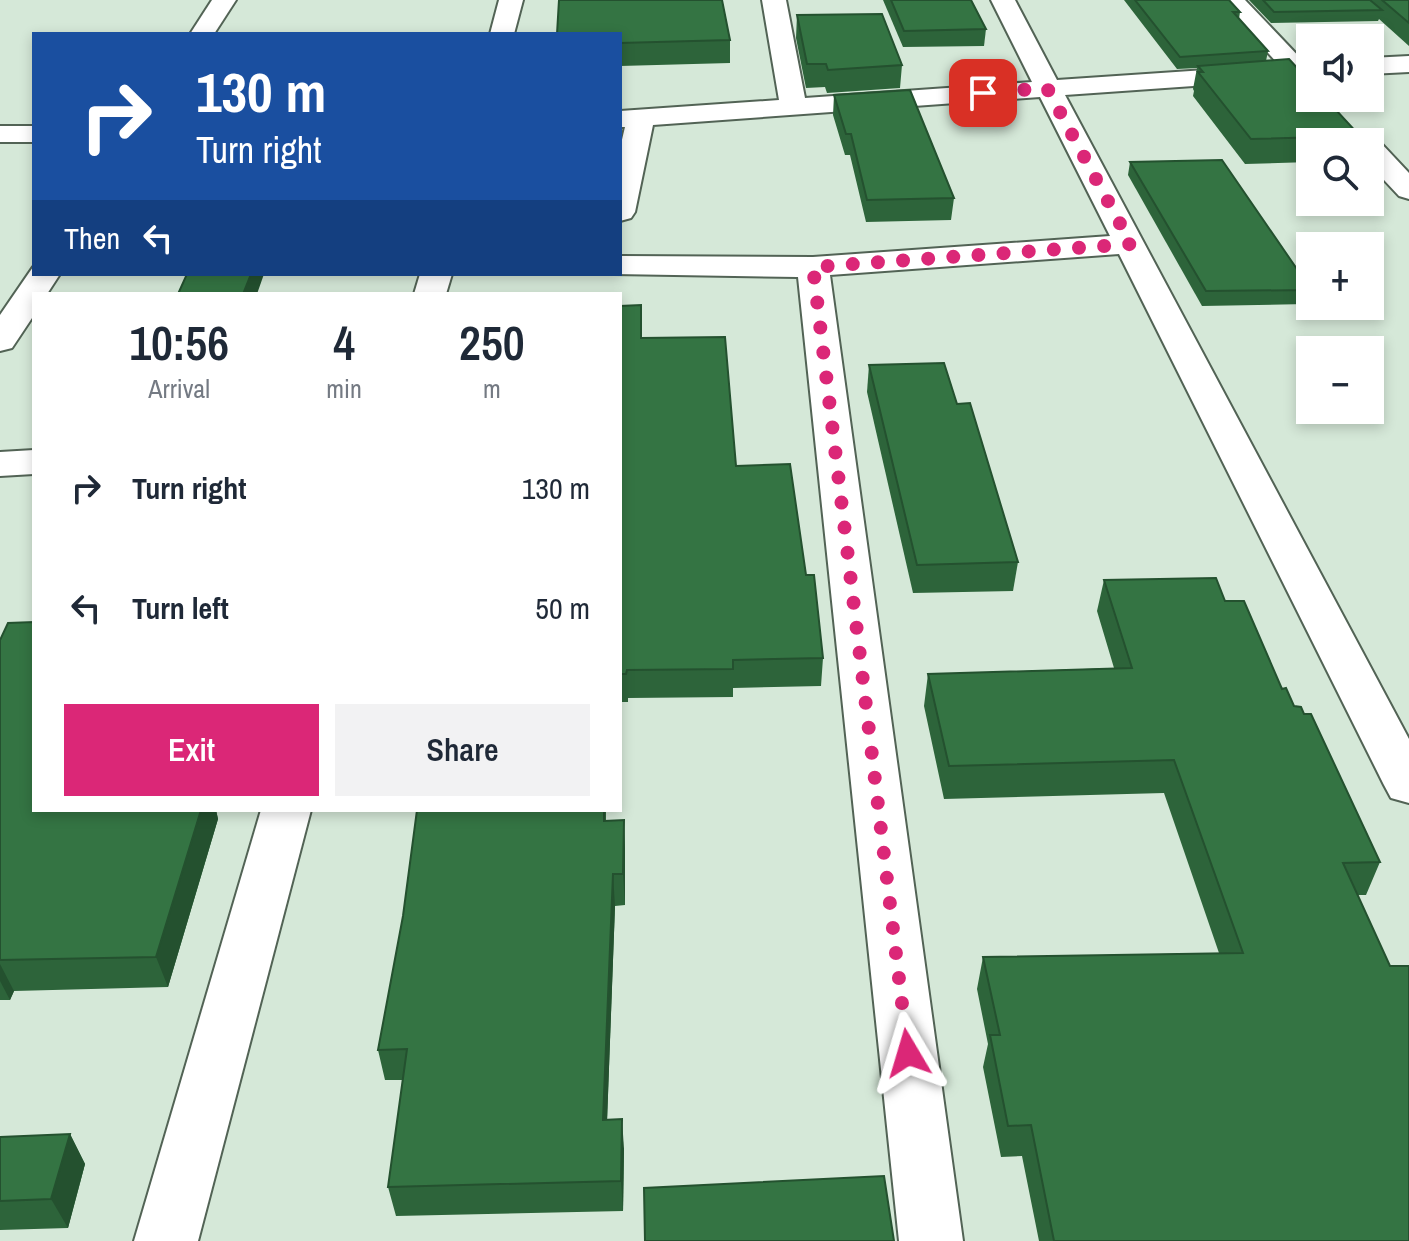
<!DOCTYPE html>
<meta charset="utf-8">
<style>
:root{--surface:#fff;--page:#f2f2f3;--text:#1f2937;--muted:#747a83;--accent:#db2777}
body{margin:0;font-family:"Archivo Narrow",sans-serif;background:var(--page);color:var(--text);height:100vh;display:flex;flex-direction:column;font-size:30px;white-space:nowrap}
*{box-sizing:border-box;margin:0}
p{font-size:26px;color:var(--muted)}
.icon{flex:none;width:44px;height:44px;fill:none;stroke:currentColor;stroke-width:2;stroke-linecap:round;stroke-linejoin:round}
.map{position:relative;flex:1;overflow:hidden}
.drawer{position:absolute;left:32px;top:292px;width:590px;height:520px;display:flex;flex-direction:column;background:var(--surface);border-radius:0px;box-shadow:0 4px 12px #0003}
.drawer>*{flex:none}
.top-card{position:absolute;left:32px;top:32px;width:590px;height:244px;border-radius:0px;box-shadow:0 4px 12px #0003;background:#1a4fa0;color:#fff;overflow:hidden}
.fabs{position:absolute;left:1296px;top:24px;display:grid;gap:16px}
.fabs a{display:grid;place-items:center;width:88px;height:88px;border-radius:0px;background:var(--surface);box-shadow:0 4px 12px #0003;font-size:40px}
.pin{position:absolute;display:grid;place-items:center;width:68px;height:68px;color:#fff;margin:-34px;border-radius:16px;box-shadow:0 4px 12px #0006}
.me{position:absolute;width:88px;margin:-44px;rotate:353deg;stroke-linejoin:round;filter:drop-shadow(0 0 6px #0008)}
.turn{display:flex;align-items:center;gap:28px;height:168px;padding:0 32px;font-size:36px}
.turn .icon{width:104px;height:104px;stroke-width:2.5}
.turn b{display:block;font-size:56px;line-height:68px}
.then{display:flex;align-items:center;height:76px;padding:0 32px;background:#0003;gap:16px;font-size:30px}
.eta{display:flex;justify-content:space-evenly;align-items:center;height:136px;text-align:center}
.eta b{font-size:48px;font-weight:600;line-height:56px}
.button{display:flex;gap:16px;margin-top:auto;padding:16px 32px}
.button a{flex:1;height:92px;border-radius:0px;background:var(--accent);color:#fff;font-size:32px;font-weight:600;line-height:92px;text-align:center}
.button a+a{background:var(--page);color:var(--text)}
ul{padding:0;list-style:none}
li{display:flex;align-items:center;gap:24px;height:120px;padding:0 32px}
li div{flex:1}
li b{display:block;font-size:30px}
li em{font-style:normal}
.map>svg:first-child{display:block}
</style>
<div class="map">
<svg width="1409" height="1241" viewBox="0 0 1409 1241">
<rect width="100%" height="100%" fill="#d5e8d8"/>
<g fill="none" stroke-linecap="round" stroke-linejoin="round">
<defs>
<g id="minor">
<polygon points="212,0 236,0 214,34 190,34"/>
<polygon points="499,0 523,0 514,34 490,34"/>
<polygon points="762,0 786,0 805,98 1032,82 991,0 1015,0 1057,80 1279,65 1220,0 1245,0 1305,63 1310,62 1310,91 1301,88 1292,79 1065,95 1409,739 1409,803 1391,798 1384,785 1119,254 830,275 963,1241 899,1241 798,277 614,274 620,274 620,256 813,257 1110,236 1040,97 653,125 635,212 631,218 620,221 620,148 625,127 620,127 620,111 779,100"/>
<polygon points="1409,56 1409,72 1370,74 1370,58"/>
<rect x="0" y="126" width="34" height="16"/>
<polygon points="1370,140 1380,142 1409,173 1409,199 1399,196 1370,165 1370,142 1360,142"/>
<polygon points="33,267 34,274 60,274 47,294 34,294 34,315 12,348 0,351 0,315"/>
<polygon points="420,274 452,274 446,294 414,294"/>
<polygon points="34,450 34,474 0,476 0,452"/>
<polygon points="261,810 311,810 198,1241 134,1241"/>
</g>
</defs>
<use href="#minor" stroke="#526355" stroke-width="4"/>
<use href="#minor" fill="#fff" fill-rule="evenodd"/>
</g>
<g fill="#2d643a">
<polygon points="883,0 971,0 986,29 984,46 903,47"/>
<polygon points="1124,0 1229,0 1240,12 1239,19 1268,51 1266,61 1360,136 1358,142 1310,142 1310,162 1245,164 1193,96 1194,91 1193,89 1197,68 1177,69"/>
<polygon points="1249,0 1409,0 1409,46 1379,19 1378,21 1271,23"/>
<polygon points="797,15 902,65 900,88 827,93 825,87 806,88 796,38"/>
<polygon points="620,34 730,40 730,63 620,66"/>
<polygon points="834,95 954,198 951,220 866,222 850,155 845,155 833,115"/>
<polygon points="1130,162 1310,288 1310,294 1307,304 1202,306 1128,175"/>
<polygon points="620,306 642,338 736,466 806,575 823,658 821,686 733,688 733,697 628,698 628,702 620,702"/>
<polygon points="869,365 957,404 1018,562 1013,591 913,593 867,392"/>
<polygon points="1104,580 1225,601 1294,706 1380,862 1366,895 1358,895 1409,1241 1039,1241 1022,1156 1001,1157 983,1067 988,1044 977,989 983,957 1219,953 1164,793 944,799 924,706 928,674 1114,668 1097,611"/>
<polygon points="0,640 34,810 216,810 218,819 168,987 14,991 10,1000 0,1000"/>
<polygon points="417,810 606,810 606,821 624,820 625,851 625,905 615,906 607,1120 624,1149 623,1211 396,1216 388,1187 403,1080 385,1080 378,1050 403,916"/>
<polygon points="70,1134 85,1164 68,1228 0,1230 0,1137"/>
</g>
<g fill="#24512f">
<polygon points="251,274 264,274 257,294 243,294"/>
<polygon points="201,810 216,810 218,819 168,987 156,957"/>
<polygon points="624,820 625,851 625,905 623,874"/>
<polygon points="613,874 615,906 606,1150 603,1120"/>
<polygon points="0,964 14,991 10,1000 0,981"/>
<polygon points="622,1119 624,1149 623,1211 621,1181"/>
<polygon points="70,1134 85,1164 68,1228 51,1199"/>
</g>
<g fill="#347443" stroke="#24512f" stroke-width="2">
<polygon points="559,0 722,0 730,40 620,43 620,34 557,34"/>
<polygon points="891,0 971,0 986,29 904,31"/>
<polygon points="1135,0 1229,0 1240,12 1233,12 1268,51 1180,57"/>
<polygon points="1263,0 1370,0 1382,10 1274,12"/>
<polygon points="1382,0 1409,0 1409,23"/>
<polygon points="882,14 902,65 828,70 826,64 807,64 797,15"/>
<polygon points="1289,59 1310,82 1310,98 1325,98 1360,136 1251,139 1198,72 1203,72 1198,66"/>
<polygon points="910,90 954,198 867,200 851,134 846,134 834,95"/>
<polygon points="1222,160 1310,288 1310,290 1206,291 1130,162"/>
<polygon points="187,274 251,274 243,294 178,294"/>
<polygon points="641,305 641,338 725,337 736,466 790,464 806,575 814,575 823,658 733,660 733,669 627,670 626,674 620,674 620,306"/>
<polygon points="944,363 957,404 970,403 1018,562 917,565 869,365"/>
<polygon points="1216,578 1225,601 1244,601 1282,689 1286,688 1294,706 1301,707 1304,714 1311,714 1380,862 1343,863 1390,966 1409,966 1409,1241 1054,1241 1031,1125 1008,1126 990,1035 1000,1035 983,957 1243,953 1174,760 949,766 928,674 1132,668 1104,580"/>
<polygon points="34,622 34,810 201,810 156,957 0,960 0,640 8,623"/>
<polygon points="417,810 604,810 604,821 624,820 623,874 613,874 603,1120 622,1119 621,1181 388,1187 407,1049 378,1050 403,916"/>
<polygon points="70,1134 51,1199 0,1201 0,1137"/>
<polygon points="884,1176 894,1241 645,1241 644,1188"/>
</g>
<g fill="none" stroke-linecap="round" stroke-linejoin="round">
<polyline stroke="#db2777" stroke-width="14" stroke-dasharray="0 25.2" points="908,1053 813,267 1131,244 1047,88 983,93"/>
</g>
</svg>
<div class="fabs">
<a><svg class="icon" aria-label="sound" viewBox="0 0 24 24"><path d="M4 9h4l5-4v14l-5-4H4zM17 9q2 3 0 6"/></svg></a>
<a><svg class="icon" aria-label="search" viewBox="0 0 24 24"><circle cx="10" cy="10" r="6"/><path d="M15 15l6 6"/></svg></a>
<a>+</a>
<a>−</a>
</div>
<div class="pin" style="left:983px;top:93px;background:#d93025"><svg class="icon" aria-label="arrive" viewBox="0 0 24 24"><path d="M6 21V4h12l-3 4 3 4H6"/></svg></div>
<svg class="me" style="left:908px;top:1053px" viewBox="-20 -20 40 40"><path d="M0-17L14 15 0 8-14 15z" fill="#db2777" stroke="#fff" stroke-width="4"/></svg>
<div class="top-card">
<div class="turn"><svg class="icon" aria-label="right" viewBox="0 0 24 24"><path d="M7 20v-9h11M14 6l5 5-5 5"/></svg><div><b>130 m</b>Turn right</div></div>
<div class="then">Then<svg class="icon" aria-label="left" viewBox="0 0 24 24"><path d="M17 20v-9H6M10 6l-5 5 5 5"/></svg></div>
</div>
<section class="drawer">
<div class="eta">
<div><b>10:56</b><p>Arrival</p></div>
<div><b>4</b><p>min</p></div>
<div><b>250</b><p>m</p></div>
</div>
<ul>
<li><svg class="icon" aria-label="right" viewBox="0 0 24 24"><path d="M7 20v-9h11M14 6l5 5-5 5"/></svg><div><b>Turn right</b></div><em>130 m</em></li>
<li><svg class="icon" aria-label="left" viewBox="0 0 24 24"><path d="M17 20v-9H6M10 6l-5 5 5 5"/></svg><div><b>Turn left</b></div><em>50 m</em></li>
</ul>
<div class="button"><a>Exit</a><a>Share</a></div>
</section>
</div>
